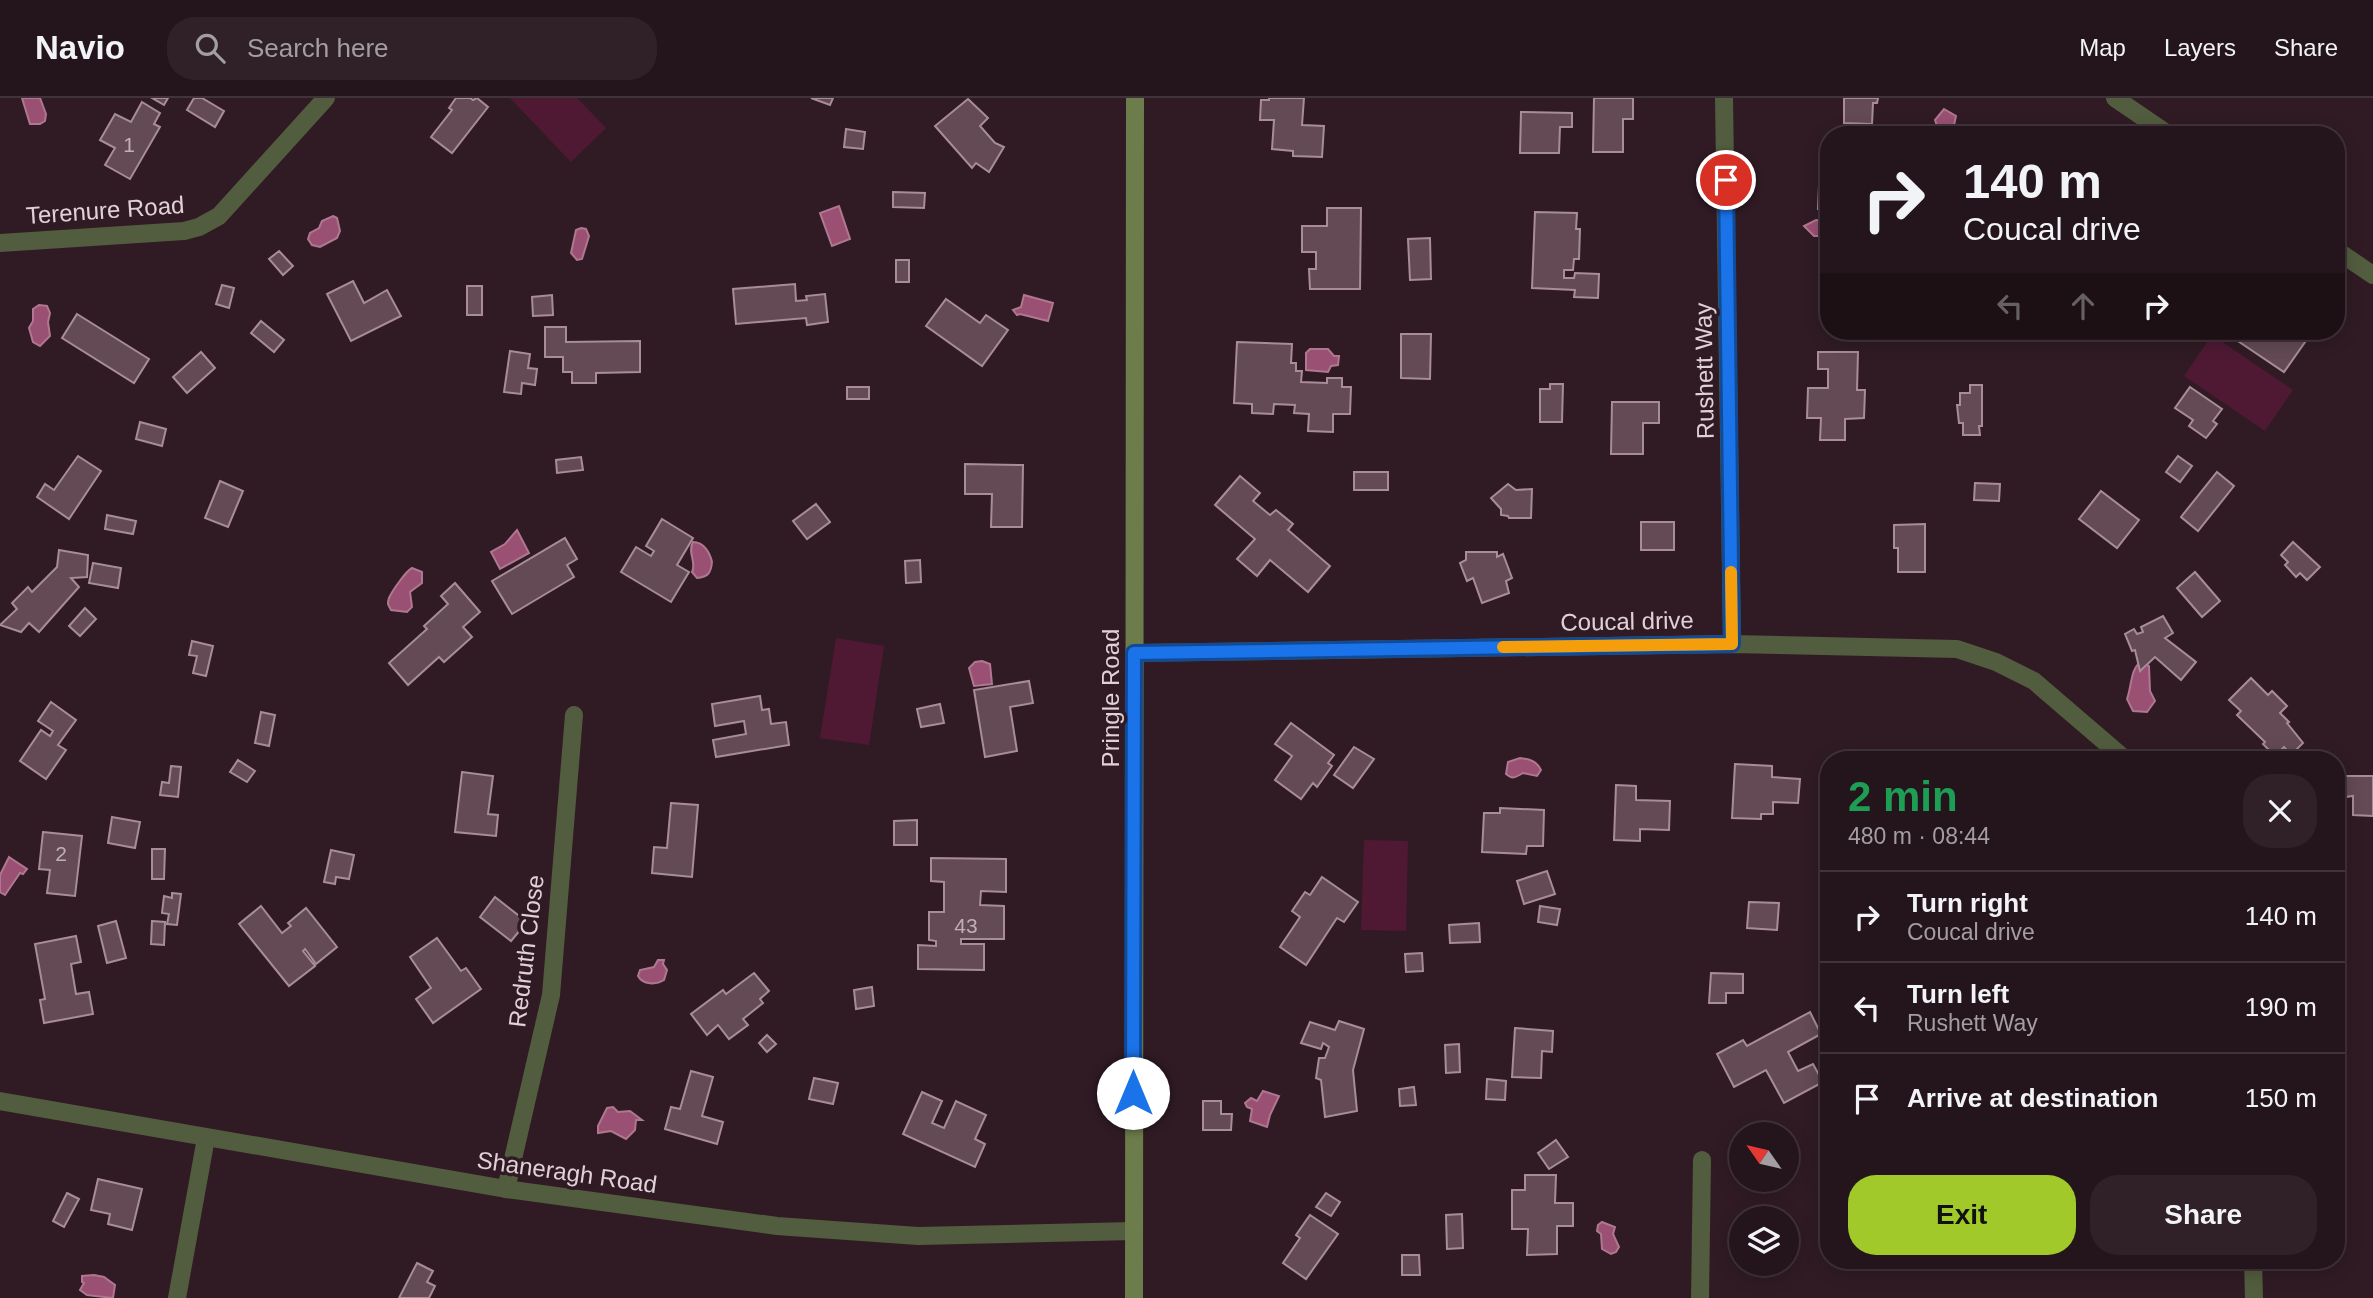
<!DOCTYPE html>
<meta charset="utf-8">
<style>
:root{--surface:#24141b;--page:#302128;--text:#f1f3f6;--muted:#a39ea3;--line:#41333a;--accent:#a1c929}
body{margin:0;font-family:Helvetica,sans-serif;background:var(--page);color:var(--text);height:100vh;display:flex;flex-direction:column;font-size:26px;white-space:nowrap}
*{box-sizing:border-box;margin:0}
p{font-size:23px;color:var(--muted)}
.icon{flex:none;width:38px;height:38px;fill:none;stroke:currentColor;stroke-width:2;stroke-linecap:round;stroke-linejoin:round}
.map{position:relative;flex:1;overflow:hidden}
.side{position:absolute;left:1820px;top:653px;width:525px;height:518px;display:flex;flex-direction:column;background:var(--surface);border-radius:28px;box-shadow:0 4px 18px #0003,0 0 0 2px var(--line)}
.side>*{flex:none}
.guide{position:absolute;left:1820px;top:28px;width:525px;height:214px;border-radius:28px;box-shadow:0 4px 18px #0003,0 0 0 2px var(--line);background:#24141b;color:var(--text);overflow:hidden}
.needle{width:46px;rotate:304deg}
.fabs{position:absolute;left:1729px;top:1024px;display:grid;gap:14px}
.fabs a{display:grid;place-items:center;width:70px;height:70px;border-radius:50%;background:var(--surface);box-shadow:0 4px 18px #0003,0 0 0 2px var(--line);font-size:35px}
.pin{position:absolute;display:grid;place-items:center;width:60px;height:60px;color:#fff;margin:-30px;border:4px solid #fff;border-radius:50%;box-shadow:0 2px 7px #0007}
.me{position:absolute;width:77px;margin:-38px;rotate:0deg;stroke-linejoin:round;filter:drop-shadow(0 0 5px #0008)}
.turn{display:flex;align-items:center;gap:24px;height:147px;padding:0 28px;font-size:32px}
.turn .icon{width:91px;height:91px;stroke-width:2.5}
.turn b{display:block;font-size:49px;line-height:60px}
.lanes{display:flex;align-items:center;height:66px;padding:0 28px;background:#0003;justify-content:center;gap:35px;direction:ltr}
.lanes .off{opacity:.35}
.round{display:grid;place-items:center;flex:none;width:74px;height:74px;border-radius:28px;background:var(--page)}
.overview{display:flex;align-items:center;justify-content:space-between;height:119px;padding:0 28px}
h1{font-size:42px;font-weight:700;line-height:52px;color:#1e9e55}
.action{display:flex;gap:14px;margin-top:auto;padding:14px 28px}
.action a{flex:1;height:80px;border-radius:28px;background:var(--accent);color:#111;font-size:28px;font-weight:700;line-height:80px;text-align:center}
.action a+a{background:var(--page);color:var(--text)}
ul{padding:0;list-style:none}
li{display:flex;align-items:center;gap:21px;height:91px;padding:0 28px;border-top:2px solid var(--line)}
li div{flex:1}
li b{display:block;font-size:26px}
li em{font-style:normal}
header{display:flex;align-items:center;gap:42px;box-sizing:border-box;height:98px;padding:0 35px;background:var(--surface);border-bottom:2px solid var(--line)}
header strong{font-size:33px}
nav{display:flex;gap:38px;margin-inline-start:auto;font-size:24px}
.search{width:490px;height:63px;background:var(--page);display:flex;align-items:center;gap:18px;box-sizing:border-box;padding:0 24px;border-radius:28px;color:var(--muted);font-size:26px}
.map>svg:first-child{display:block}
</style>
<header>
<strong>Navio</strong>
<div class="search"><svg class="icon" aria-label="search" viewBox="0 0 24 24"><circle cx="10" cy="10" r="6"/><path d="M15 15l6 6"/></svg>Search here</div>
<nav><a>Map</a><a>Layers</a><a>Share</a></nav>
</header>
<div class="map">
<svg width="2373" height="1200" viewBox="0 0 2373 1200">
<rect width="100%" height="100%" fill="#301b24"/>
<g fill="#4f1934">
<polygon points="510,0 577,0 606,30 571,64"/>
<polygon points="2212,237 2293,292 2265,333 2184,278"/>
<polygon points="836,540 884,548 869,647 820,640"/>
<polygon points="1364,742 1408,743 1406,833 1361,832"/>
</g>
<g fill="#9a5072" stroke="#af7790" stroke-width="2">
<polygon points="22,0 40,0 46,16 45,23 40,26 30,26"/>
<polygon points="1944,11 1956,18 1953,32 1956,37 1940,37 1935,22"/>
<polygon points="839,108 850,141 832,148 820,115"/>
<polygon points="333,118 337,120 340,133 337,140 320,149 312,147 308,141 310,135 319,130 322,123"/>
<polygon points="1826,120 1829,120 1829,138 1814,138 1804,128 1816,122 1823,123"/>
<polygon points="581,130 586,131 589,138 582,161 577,162 571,155 576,132"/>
<polygon points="1024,197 1053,205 1048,223 1020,216 1017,217 1013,212 1021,209"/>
<polygon points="39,207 47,208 50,215 48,224 50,238 40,248 33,244 29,230 33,223 33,211"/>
<polygon points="1310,251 1328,251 1334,258 1339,258 1338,267 1331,268 1328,274 1306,272 1306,255"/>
<polygon points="517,432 529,455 500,471 491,454 505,446"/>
<path d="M693,444C704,444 710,455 712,464C711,475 708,479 697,480L692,474C697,464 687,455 693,444Z"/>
<path d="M412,470L422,474V485L410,494L412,509L407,514L391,512C388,506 387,506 389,500C392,493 406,473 412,470Z"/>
<polygon points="982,563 990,566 992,586 974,588 969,570 975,564"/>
<path d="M2142,563L2149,568L2150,593L2155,603L2147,614L2133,613L2127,601C2132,588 2130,570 2142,563Z"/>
<path d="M1520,660C1529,661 1537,663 1541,672L1537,678L1523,675C1516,679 1513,682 1506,676L1508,664Z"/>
<polygon points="9,759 27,771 23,776 20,775 5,797 0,794 0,777"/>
<path d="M658,862H664L663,866L667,872L664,882C656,887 643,887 638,878L640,872L654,869Z"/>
<polygon points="1263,993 1279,998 1270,1017 1267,1029 1250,1023 1252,1011 1247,1009 1245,1005 1251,1000 1257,1003"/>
<polygon points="613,1009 618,1014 630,1013 642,1022 636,1022 635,1032 626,1041 611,1033 598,1035 598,1028 607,1010"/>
<polygon points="1602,1124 1615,1129 1613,1136 1619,1149 1616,1154 1611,1156 1602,1151 1601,1136 1597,1133 1598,1127"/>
<polygon points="94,1177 104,1179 115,1187 113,1200 87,1197 80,1192 84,1185 82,1184 82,1178"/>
</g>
<g fill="#634a54" stroke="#a88c97" stroke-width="2">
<polygon points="152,0 168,0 164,7"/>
<polygon points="194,0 202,0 224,13 215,29 187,12"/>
<polygon points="456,0 470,0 473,2 477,0 488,9 452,55 431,39 452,12 449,10"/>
<polygon points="811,0 833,0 830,7"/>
<polygon points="1269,0 1304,0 1302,27 1324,28 1322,59 1293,58 1293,53 1272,51 1274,22 1260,22 1261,2 1269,2"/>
<polygon points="1594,0 1633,0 1633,21 1623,21 1623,54 1593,54"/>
<polygon points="1844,0 1878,0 1877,5 1873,5 1872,26 1844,25"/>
<polygon points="968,1 988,20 980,28 995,45 1004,49 989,74 976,65 972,70 935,28"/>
<polygon points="142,4 160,15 154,26 160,29 130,81 105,67 115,50 100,42 115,16 131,24"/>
<polygon points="1521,14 1572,15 1572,29 1560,29 1559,55 1520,55"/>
<polygon points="846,31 865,34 863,51 844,49"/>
<polygon points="1819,87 1829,87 1829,112 1818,111"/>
<polygon points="893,94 925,95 924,110 893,109"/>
<polygon points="1327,110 1361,110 1360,191 1310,191 1309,171 1316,171 1316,154 1302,154 1302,128 1327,128"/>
<polygon points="1535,114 1577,115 1576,131 1580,131 1579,161 1574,161 1573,172 1564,172 1564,180 1574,180 1575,175 1599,176 1598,200 1574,199 1575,192 1532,190"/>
<polygon points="1430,140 1431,181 1410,182 1408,141"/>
<polygon points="279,153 293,168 283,177 269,161"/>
<rect x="896" y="162" width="13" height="22"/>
<polygon points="353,183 364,205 387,192 401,218 351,243 327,196"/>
<polygon points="795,186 796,203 807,202 806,198 825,196 828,224 807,227 806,220 736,226 733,191"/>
<polygon points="222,187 234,190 229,210 216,206"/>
<rect x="467" y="188" width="15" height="29"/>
<polygon points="552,197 553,217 533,218 532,199"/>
<polygon points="946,201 980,225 986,217 1008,232 982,268 926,228"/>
<polygon points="77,216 149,261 134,285 62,240"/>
<polygon points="261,223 284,242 274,254 251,235"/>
<polygon points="545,229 566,229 566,244 640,243 640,274 596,275 596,285 572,285 572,274 563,274 563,259 545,259"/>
<polygon points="2223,233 2277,233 2283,237 2286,233 2304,233 2310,237 2284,274"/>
<polygon points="1401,236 1431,236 1430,281 1401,280"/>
<polygon points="1237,244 1292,246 1291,265 1296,265 1296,273 1302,273 1301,284 1327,285 1327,280 1342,280 1342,289 1351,289 1350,316 1333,316 1333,334 1308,333 1309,316 1294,315 1295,307 1274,306 1273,316 1252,315 1252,306 1234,305"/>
<polygon points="510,253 530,256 528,270 537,271 535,287 522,285 521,296 504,294"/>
<polygon points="201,254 215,270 187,295 173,279"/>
<polygon points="1818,254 1858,254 1857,292 1865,292 1864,320 1845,321 1845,342 1820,342 1821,320 1807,320 1808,290 1828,290 1828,271 1818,271"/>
<polygon points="1550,286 1563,286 1562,324 1540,324 1540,291 1550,291"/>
<polygon points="1970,287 1982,287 1982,328 1979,328 1980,337 1963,337 1963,325 1959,325 1957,307 1960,307 1960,295 1970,295"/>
<rect x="847" y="289" width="22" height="12"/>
<polygon points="2190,289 2222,311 2213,323 2217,326 2206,340 2189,328 2193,322 2175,310"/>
<polygon points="1612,304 1659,304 1659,325 1643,325 1643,356 1611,356"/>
<polygon points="140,324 166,331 162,348 136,341"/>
<polygon points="78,358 101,373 69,421 37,399 45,386 54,392"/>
<polygon points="2178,358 2192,368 2180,384 2166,374"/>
<polygon points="581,359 583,372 557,375 556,362"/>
<polygon points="965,366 1023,367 1022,429 991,429 992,396 965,396"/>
<rect x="1354" y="374" width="34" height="18"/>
<polygon points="2217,374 2234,388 2198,433 2181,419"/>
<polygon points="1240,378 1260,395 1253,403 1270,417 1276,412 1293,426 1288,432 1330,468 1308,494 1270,462 1257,478 1237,461 1255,441 1215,407"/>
<polygon points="220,383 243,393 228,429 205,420"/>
<polygon points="1975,385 2000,386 1999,403 1974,402"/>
<polygon points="1508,386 1516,392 1532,391 1531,420 1509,420 1508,418 1501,417 1501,411 1491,400"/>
<polygon points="2101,393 2139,422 2117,450 2079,421"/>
<polygon points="816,406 830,424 807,441 793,423"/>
<polygon points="107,417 136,423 133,436 105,431"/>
<polygon points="662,421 693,440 677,467 689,474 671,504 621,474 636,449 651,458 654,453 646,448"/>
<rect x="1641" y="424" width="33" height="28"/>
<polygon points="1925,426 1925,474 1898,474 1898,450 1894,450 1894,427"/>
<polygon points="565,440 577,461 567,467 574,479 512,516 492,483"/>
<polygon points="2293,444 2320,469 2307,482 2300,475 2296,479 2285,467 2288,464 2281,457"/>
<polygon points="59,452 88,457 87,479 71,480 79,489 39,534 29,525 21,534 0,527 17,511 12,505 28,489 32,494 57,469"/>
<polygon points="1466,454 1497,454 1497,459 1503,456 1512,480 1506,483 1509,495 1482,505 1473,480 1467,483 1460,465 1466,462"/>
<polygon points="920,462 921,484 906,485 905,463"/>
<polygon points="93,465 121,470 118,490 89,485"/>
<polygon points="2195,474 2220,503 2202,519 2177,490"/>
<polygon points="455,485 480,514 463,529 472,539 444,564 439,559 408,587 389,565 427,531 424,528 448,506 441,498"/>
<polygon points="85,510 96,521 80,538 69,528"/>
<polygon points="2163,518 2173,535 2165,540 2196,564 2181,582 2155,559 2140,573 2135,552 2132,553 2125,536 2134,531 2137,536 2143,534 2141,529"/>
<polygon points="192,543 213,548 206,578 193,575 197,558 189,557"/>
<polygon points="2251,580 2268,597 2272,593 2287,608 2280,615 2289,624 2287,625 2303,645 2291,657 2284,649 2275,658 2263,646 2265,644 2237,617 2241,613 2229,602"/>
<polygon points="1029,583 1033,605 1010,609 1017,653 985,659 974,592"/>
<polygon points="760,598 762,612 769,611 771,626 786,624 789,647 716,659 713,642 746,636 744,623 715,628 712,606"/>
<polygon points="51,604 76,622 58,647 66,652 46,681 20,663 41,632 50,638 53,633 38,623"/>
<polygon points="940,606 944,625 921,629 917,611"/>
<polygon points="261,614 275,617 269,648 255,645"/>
<polygon points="1291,625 1334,657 1328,665 1332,668 1317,689 1313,685 1301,701 1275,682 1292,658 1275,646"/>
<polygon points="1354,649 1374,661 1353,690 1334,677"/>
<polygon points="238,662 255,673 247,684 230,674"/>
<polygon points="1735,666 1772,668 1772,679 1800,681 1798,705 1773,704 1773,716 1761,716 1761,721 1732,720"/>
<polygon points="171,668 181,669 178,699 160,697 162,684 169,685"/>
<polygon points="462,674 493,678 488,716 498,717 496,738 455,734"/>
<polygon points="2344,678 2373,678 2373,718 2353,717 2353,698 2345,699"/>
<polygon points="1616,687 1636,688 1636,702 1670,703 1669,732 1640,731 1640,743 1614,742"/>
<polygon points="671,705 698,707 692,779 652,775 654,749 667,750"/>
<polygon points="1500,710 1544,712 1543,748 1527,748 1526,756 1482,754 1484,715 1500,715"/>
<polygon points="112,719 140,724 135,750 108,745"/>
<polygon points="917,722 917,747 894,747 894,723"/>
<polygon points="43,734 82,738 75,798 47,795 50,772 39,771"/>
<polygon points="152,751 165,751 164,781 152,781"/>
<polygon points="331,752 354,757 349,781 336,779 335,786 324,784"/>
<polygon points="931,760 1006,761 1006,794 981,793 980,807 1004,808 1004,841 961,841 961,846 984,846 984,872 918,871 918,847 936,848 936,843 929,842 929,814 944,814 944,784 931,783"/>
<polygon points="1547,773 1555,796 1524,806 1517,783"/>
<polygon points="1322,779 1358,804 1344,824 1337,820 1306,867 1280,849 1300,819 1292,813 1305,794 1310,797"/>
<polygon points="172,795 181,796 177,827 167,826 169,816 162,815 164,798 172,800"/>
<polygon points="495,799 527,824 511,843 480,819"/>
<polygon points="1749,804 1779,805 1777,832 1747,830"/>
<polygon points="261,808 282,835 291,828 288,825 306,810 337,849 316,866 305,851 303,853 315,868 289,888 239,826"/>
<polygon points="1540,808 1560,811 1557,827 1538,824"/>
<polygon points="116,823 126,860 107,865 98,828"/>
<polygon points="152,823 165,824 164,847 151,846"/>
<polygon points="1479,825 1480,844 1450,845 1449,827"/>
<polygon points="76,838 81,864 71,866 76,896 89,894 93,916 44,925 40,902 45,901 35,846"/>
<polygon points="437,840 461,873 466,870 481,891 433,925 416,901 431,890 410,859"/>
<polygon points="1422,855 1423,873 1406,874 1405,856"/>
<polygon points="754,875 769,893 760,901 763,905 743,921 748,927 729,941 718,927 707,937 691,916 723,892 726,896"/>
<polygon points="1711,875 1743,876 1743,895 1726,895 1726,905 1709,905"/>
<polygon points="872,889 874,908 856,911 854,892"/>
<polygon points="1810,914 1821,936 1788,954 1798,973 1813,966 1823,984 1784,1005 1766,972 1734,989 1717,956 1743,942 1747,948"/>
<polygon points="1339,923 1364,931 1353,972 1357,1013 1325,1019 1321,982 1316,980 1319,960 1325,960 1329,949 1323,945 1321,951 1301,945 1310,924 1335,932"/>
<polygon points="1515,930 1553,933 1552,954 1542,953 1541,980 1512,979"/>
<polygon points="767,937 776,946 767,954 759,945"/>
<polygon points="1459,946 1460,974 1446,975 1445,947"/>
<polygon points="691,973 713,979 702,1018 723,1024 717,1046 665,1031 671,1009 680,1011"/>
<polygon points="814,980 838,985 833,1006 809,1001"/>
<polygon points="1487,981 1506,983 1505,1002 1486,1001"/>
<polygon points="1414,989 1416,1007 1400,1008 1399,991"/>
<polygon points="922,994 942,1003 932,1025 944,1030 956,1003 986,1017 975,1041 985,1046 975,1069 903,1036"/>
<polygon points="1203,1003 1221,1003 1221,1016 1232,1016 1231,1032 1203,1032"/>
<polygon points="1556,1042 1568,1059 1549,1071 1538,1055"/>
<polygon points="1525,1077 1556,1077 1555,1105 1573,1105 1573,1128 1557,1128 1557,1156 1527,1157 1528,1131 1512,1131 1512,1092 1525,1092"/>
<polygon points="98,1081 142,1091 132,1132 108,1126 110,1116 91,1112"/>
<polygon points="67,1095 79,1101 64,1129 53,1123"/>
<polygon points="1326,1095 1340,1104 1331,1118 1316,1109"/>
<polygon points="1462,1116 1463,1150 1447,1151 1446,1117"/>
<polygon points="1310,1117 1338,1136 1306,1181 1283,1165 1300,1140 1296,1137"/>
<polygon points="1402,1157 1419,1157 1420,1177 1402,1177"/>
<polygon points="417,1165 433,1173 427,1184 435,1188 429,1200 399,1200"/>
</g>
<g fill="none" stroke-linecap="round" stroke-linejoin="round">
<g stroke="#525c3e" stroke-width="18">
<polyline points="1724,0 1732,546"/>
<polyline points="2115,0 2169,37"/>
<polyline points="0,145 184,133 199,129 219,118 326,0"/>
<polyline points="2336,152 2373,177"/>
<polyline points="1134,555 1732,546 1957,551 1996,564 2034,583 2126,662"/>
<polyline points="0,1003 506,1091 777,1128 918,1138 1133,1133"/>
<polyline points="506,1091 551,897 574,617"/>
<polyline points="2253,1162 2254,1200"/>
<polyline points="177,1200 206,1040"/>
<polyline points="1700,1200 1702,1062"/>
</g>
<polyline stroke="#6c7c4b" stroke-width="18" points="1134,1200 1135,0"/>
</g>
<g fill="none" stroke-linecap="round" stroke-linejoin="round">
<defs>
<polyline id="route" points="1133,995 1134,555 1732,546 1726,82"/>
</defs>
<use href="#route" stroke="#114b97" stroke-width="18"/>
<use href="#route" stroke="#1a73e8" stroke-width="12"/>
<polyline stroke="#f59e0b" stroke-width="12" points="1503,549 1732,546 1731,474"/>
</g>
<g text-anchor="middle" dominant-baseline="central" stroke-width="7" stroke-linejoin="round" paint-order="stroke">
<g font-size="21" fill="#c1afb6">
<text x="129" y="46">1</text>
<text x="61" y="755">2</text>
<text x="966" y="827">43</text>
</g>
<g font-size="24" fill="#e0d1d7" stroke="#301b24">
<text transform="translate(105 112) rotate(-4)">Terenure Road</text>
<text transform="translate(1704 273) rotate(-91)">Rushett Way</text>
<text transform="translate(1627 523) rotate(-1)">Coucal drive</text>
<text transform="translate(1110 600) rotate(-90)">Pringle Road</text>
<text transform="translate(526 853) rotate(-83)">Redruth Close</text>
<text transform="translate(567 1074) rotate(8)">Shaneragh Road</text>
</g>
</g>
</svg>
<div class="fabs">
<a><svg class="needle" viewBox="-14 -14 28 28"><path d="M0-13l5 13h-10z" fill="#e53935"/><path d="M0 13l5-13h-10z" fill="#a39ea3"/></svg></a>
<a><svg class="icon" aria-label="layers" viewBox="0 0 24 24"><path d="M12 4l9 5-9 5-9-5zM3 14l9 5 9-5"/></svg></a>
</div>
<div class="pin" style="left:1726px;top:82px;background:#d93025"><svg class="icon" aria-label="arrive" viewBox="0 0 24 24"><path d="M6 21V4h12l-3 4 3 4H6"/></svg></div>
<svg class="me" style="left:1133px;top:995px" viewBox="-20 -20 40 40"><circle r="19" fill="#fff"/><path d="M0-13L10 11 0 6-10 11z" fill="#1a73e8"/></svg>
<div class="guide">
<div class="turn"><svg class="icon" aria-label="right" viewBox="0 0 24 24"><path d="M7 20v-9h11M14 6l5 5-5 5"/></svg><div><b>140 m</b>Coucal drive</div></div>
<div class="lanes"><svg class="icon off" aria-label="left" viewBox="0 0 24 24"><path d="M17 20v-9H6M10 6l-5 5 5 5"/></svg><svg class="icon off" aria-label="ahead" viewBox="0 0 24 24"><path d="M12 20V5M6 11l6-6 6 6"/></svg><svg class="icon" aria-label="right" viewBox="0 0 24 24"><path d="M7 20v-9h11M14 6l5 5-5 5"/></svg></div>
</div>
<section class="side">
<div class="overview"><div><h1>2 min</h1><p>480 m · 08:44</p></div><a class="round"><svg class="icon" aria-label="close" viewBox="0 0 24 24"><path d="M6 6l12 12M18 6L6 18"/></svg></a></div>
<ul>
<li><svg class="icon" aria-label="right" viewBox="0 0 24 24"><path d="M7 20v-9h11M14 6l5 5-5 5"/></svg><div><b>Turn right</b><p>Coucal drive</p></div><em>140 m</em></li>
<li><svg class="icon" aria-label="left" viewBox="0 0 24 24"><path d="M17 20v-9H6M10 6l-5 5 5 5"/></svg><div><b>Turn left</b><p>Rushett Way</p></div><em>190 m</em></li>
<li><svg class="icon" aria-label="arrive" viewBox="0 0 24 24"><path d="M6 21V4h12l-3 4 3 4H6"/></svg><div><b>Arrive at destination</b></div><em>150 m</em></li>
</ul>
<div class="action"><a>Exit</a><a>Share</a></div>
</section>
</div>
